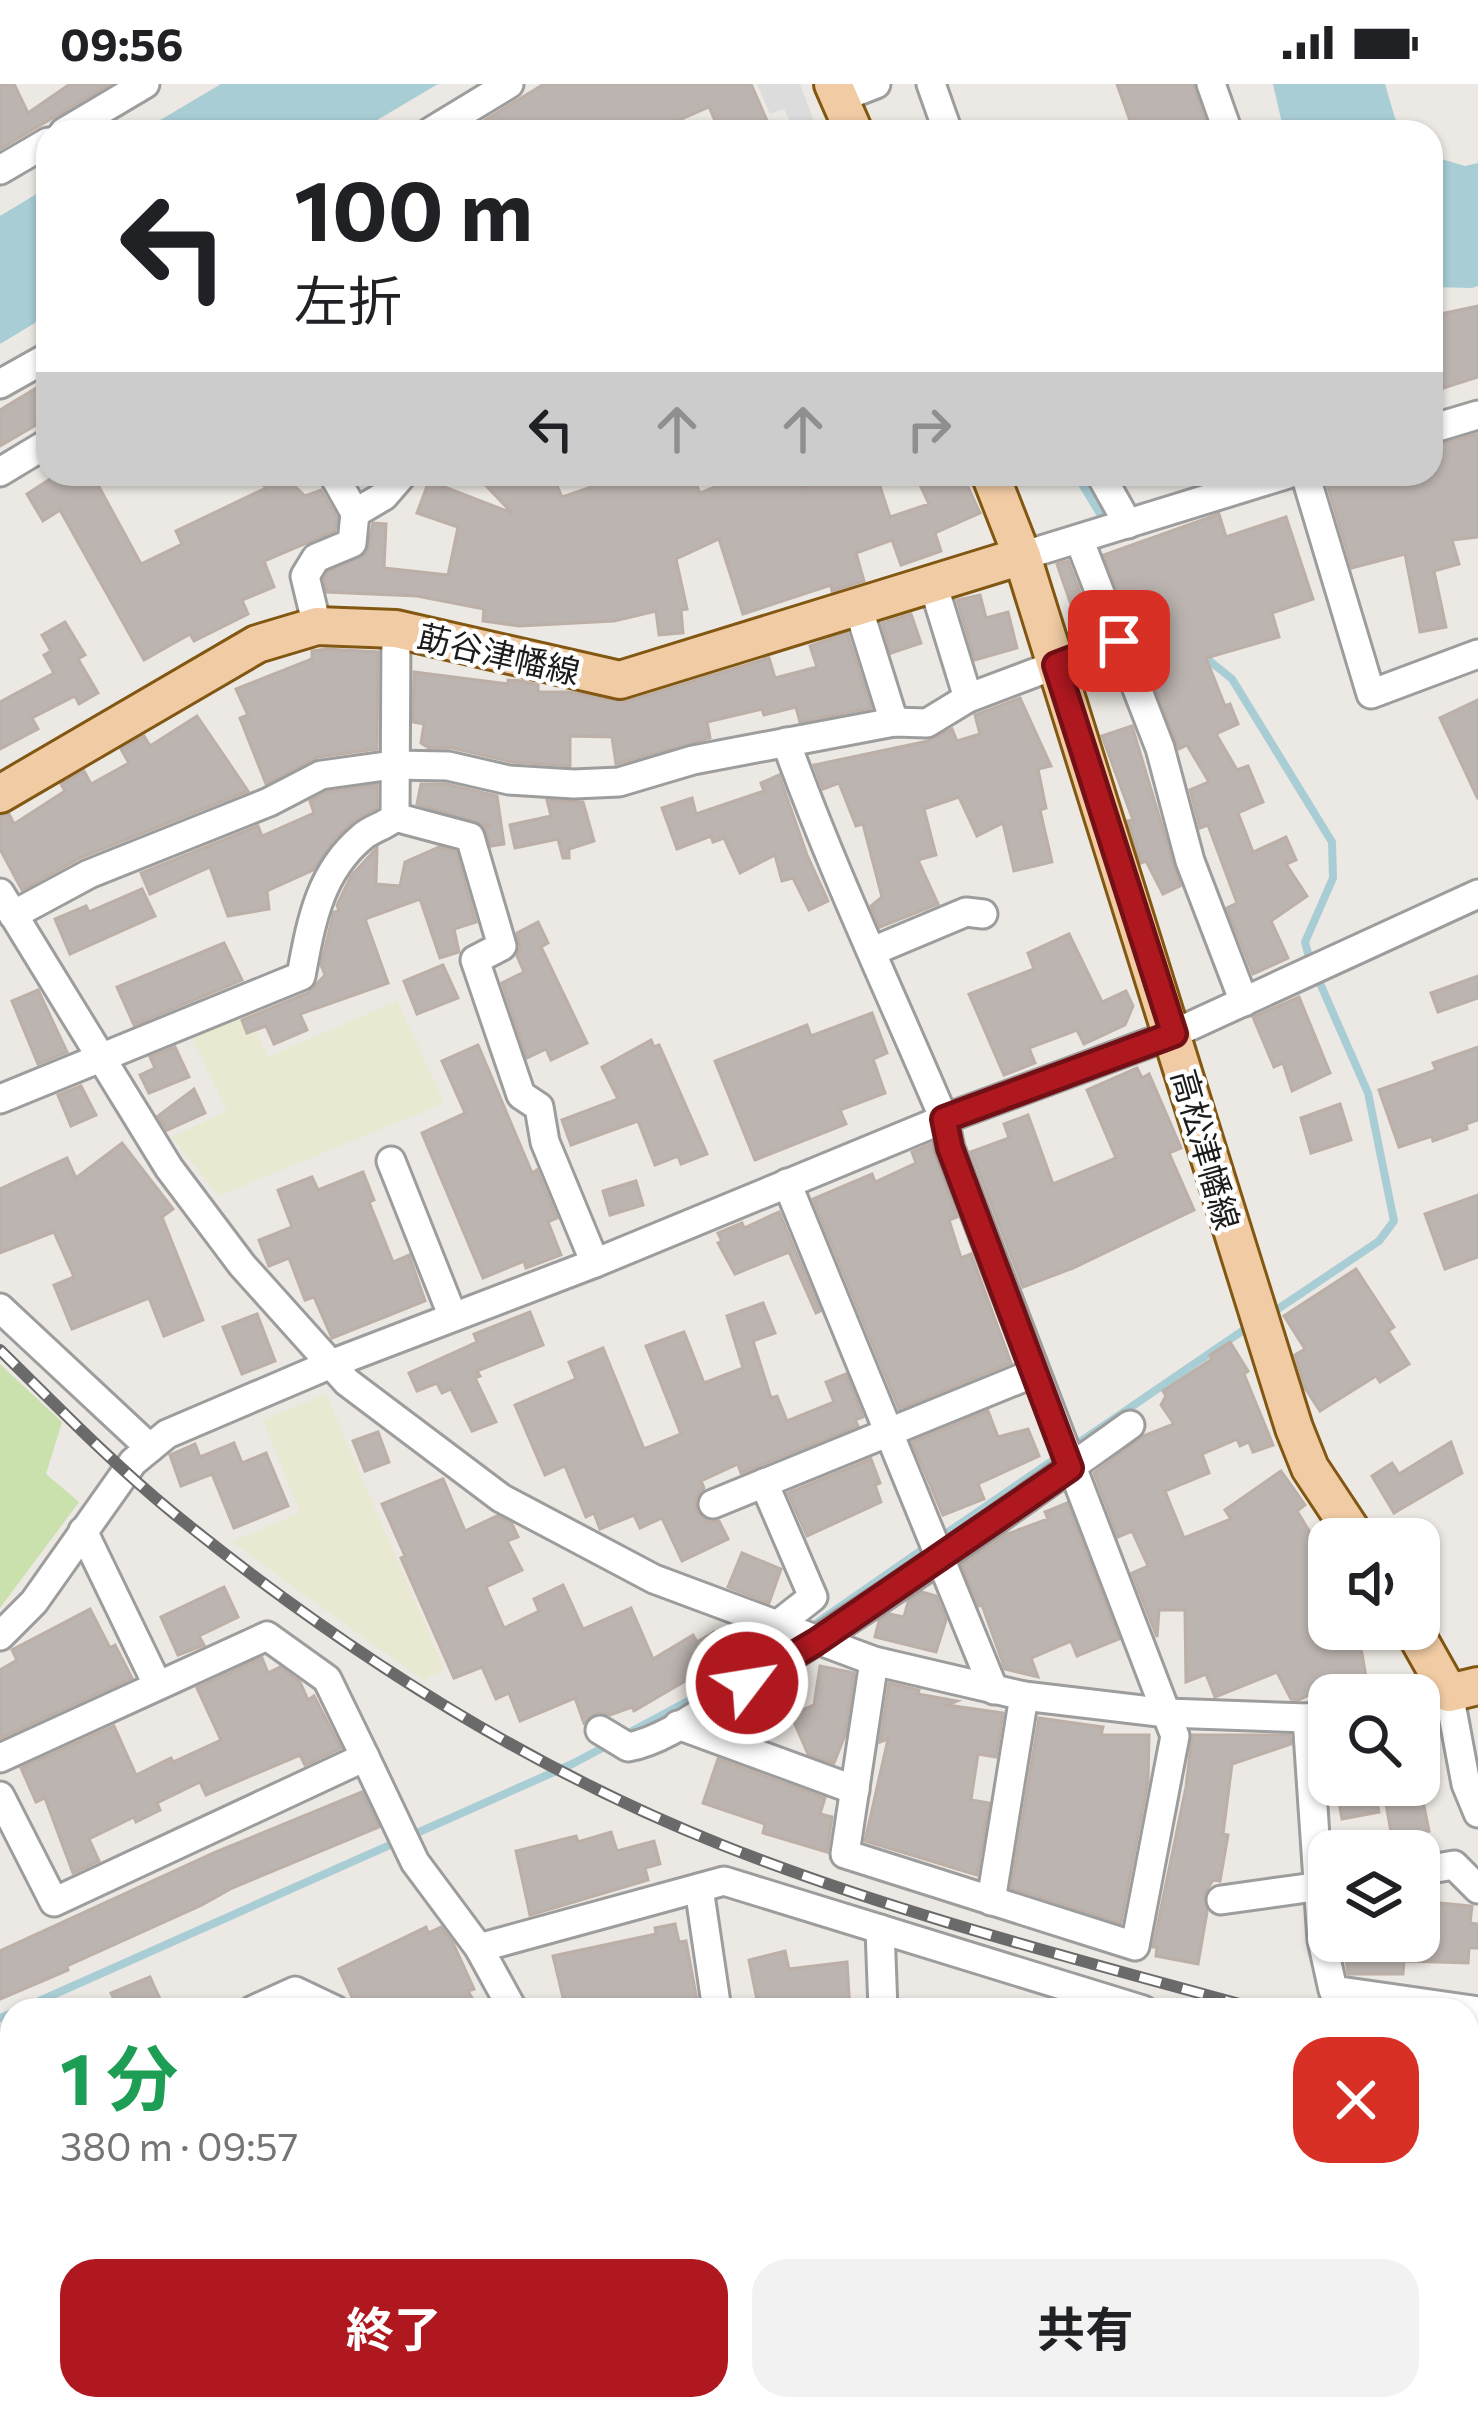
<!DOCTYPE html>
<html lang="ja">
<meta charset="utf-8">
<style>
:root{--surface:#fff;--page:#f2f2f2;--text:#202124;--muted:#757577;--accent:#b01820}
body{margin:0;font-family:Commissioner,"Noto Sans JP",sans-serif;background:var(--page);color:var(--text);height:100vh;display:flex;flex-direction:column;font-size:45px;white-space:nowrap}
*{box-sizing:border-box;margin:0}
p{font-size:39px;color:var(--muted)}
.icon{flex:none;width:66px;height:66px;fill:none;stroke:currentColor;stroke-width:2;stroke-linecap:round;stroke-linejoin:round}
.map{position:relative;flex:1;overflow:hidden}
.panel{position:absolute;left:0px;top:1914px;width:1479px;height:423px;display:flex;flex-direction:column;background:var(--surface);border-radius:36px 36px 0 0;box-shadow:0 3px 9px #0004}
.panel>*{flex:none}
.guide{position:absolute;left:36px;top:36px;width:1407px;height:366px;border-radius:36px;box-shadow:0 3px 9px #0004;background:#fff;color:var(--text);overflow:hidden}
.tools{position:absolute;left:1308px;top:1434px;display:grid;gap:24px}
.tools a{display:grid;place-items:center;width:132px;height:132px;border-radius:24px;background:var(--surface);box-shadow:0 3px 9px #0004;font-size:60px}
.pin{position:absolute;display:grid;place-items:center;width:102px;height:102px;color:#fff;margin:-51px;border-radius:24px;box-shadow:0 6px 18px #0006}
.me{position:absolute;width:132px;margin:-66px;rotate:59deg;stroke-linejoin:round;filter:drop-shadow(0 0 9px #0008)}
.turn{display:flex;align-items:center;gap:42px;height:252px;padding:0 60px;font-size:54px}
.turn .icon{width:156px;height:156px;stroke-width:2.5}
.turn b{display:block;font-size:84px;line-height:102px}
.lanes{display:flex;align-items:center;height:114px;padding:0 60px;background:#0003;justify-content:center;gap:60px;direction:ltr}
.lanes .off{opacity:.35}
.round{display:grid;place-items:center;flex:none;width:126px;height:126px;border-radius:36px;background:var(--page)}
.summary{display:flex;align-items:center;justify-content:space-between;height:204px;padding:0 60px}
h1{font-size:72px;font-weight:700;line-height:90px;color:#1e9e55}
.cta{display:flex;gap:24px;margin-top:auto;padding:24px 60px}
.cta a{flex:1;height:138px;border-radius:36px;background:var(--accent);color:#fff;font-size:48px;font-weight:700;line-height:138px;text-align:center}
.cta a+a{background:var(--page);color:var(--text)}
.status{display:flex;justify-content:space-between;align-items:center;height:84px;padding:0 60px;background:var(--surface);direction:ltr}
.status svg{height:33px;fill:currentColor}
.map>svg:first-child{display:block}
</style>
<div class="status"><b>09:56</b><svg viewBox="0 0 49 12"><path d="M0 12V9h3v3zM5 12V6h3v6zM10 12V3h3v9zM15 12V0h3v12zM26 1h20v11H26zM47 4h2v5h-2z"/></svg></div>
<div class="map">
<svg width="1478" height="2335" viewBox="0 0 1478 2335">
<rect width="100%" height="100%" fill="#ece8e3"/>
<g fill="#e8e9d0">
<polygon points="397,917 444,1019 218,1112 172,1053 227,1027 190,950 248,929 268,973"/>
<polygon points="326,1310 444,1585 423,1596 232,1458 300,1429 263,1336"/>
</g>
<polygon fill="#cae1ae" points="0,1280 62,1338 46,1390 79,1418 0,1524"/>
<g fill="#abc69c">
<polygon points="605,2325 784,2325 678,2335 608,2335"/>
<polygon points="793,2325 1273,2325 1265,2335 792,2335"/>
</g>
<polygon fill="#dcdcdc" points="757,0 800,0 818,48 795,48 784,25 770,30"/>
<g fill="#a8cdd5">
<polygon points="221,0 438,0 357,48 140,48"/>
<polygon points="1273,0 1385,0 1395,34 1403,48 1284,48"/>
<polygon points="1431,72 1465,82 1478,79 1478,202 1472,204 1431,203"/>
<polygon points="48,103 48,231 0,260 0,132"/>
</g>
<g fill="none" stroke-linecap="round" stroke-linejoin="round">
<g stroke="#a8cdd5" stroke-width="8">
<polyline points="1076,390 1105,438"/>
<polyline points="1201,570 1232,595 1332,758 1333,794 1305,858 1309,873"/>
<polyline points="1269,1231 1379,1157 1394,1137 1368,1009 1319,897"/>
<polyline points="941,1453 1251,1241"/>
<polyline points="808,1545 929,1461"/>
<polyline points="621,1653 735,1592"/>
<polyline points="19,1926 572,1680 608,1661"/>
<polyline points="0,1934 12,1929"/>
</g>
</g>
<g fill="#bcb4b0" stroke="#bcafa7" stroke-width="3">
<polygon points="0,0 14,0 28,29 70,0 110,0 0,65"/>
<polygon points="544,0 751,0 772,48 720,48 709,23 652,48 490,48 485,36"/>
<polygon points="1117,0 1193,0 1209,48 1134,48"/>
<polygon points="1478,222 1478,293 1431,308 1431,232"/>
<polygon points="48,297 48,334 0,362 0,326"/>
<polygon points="1478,350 1478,453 1452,456 1459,480 1434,487 1446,543 1420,548 1405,470 1352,484 1325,393 1431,390 1431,363"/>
<polygon points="58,390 92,390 141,480 182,460 176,447 266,404 251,390 282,390 305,412 321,406 337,433 335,447 264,477 274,503 242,516 248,530 194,557 190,550 144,576 60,426 43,437 27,410"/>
<polygon points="475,390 552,390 562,413 630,390 692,390 700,409 748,390 795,390 801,404 837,390 876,390 890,433 929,420 915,390 962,390 980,429 935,449 941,467 901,481 892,456 856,469 864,497 832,507 831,501 743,530 719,455 676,475 687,525 681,526 683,549 659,551 656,527 614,537 519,542 483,537 484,525 417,512 327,508 324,495 328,488 367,469 373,439 386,440 384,484 448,491 458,443 417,429 429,397 512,429"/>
<polygon points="1219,430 1226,453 1286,433 1313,515 1272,529 1279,553 1206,574 1225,622 1230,620 1238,640 1216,650 1237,686 1248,682 1263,718 1238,729 1253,768 1286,753 1296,776 1286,780 1307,812 1271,837 1288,874 1253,890 1227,824 1237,819 1208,741 1200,744 1190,706 1209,698 1187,661 1179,665 1104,471"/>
<polygon points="1068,477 1095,547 1082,552 1057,480"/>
<polygon points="980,511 986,534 1008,528 1017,564 975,576 957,516"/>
<polygon points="911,530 921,559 891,569 882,539"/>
<polygon points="65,538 85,571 78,575 98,609 79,620 75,612 32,634 38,645 0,665 0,618 54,589 44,571 51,567 42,551"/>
<polygon points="847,549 871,624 800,638 796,623 764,631 762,625 707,638 710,654 616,680 612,653 570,652 570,682 512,678 452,664 429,664 421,659 424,640 413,638 414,588 508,600 508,596 522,597 538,601 538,608 570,608 625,618 769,574 775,594 817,583 810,562"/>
<polygon points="326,565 378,568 377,665 318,673 266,700 240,634 248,631 236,605 312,575 312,567"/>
<polygon points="1020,614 1051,682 1038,685 1046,724 1040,726 1052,778 1014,787 1003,739 977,752 959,713 924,725 936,771 918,776 938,820 880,843 871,822 882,813 863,740 856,742 839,699 823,705 814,681 928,657 952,645 957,657 980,650 975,631"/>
<polygon points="1478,616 1478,715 1440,634"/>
<polygon points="197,632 248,707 82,773 22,806 0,765 0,732 9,730 14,740 65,707 61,700 84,687 91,700 129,679 121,665 144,652 150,662"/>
<polygon points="1132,642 1180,802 1163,810 1146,777 1141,779 1128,737 1133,736 1102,652"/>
<polygon points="779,691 807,771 828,817 809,826 793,794 782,797 775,771 740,789 724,754 713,758 711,752 677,765 662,724 692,714 696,730 764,707 761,699"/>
<polygon points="421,700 446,700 497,712 504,760 491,762 484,743 488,742 417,720"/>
<polygon points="377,701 377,724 355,736 335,754 313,786 267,807 269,825 228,832 210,783 150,810 141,789 258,742 262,752 314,729 310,717 327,708"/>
<polygon points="547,716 583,718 594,757 569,765 569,774 563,774 558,755 515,764 510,741 551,732"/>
<polygon points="439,763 456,768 476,838 454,845 459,868 440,874 420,815 365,835 388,899 300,930 307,946 274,960 266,942 247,949 242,936 308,909 325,891 321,881 331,839 334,828 339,827 337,821 351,792 374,767 377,764 376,800 400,802 405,778"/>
<polygon points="142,805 155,832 70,870 55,835 86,822 89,828"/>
<polygon points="538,838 548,859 541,863 587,959 551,976 546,965 527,974 502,899 524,888 517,872 520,864 517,849"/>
<polygon points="1069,850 1102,918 1126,907 1133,922 1125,941 1084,960 1077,946 1029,964 1035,979 1004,991 969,910 1034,885 1028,869"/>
<polygon points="224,859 242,896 134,941 117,903"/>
<polygon points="443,881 458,914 417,930 404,897"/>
<polygon points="1478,892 1478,914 1438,928 1431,909"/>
<polygon points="38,906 67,968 38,980 12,917"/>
<polygon points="1299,913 1330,989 1292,1007 1283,979 1274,983 1253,933"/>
<polygon points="872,929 887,969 873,975 885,1009 840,1026 846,1040 755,1076 715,977 807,941 811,952"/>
<polygon points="651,956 654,963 659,961 707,1070 681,1080 678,1072 655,1081 638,1037 571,1061 562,1036 618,1015 602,983"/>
<polygon points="478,961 532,1089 537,1086 557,1134 548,1138 561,1171 526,1184 524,1177 483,1194 422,1049 465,1029 442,977"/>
<polygon points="175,963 189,993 149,1009 140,991 155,984 150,973"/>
<polygon points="1478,963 1478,1036 1466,1040 1467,1045 1433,1057 1432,1052 1399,1063 1379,1006 1436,986 1433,979"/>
<polygon points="1137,984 1142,994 1149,990 1181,1064 1169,1069 1194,1126 1073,1184 1023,1203 971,1068 1009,1054 1004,1040 1028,1031 1053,1100 1116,1074 1087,1006"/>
<polygon points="81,1002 96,1031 71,1042 58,1011"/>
<polygon points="194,1005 205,1029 167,1046 158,1032"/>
<polygon points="1340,1020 1351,1056 1311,1069 1301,1034"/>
<polygon points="122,1059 173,1125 162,1133 203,1236 164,1252 149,1214 72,1245 54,1201 74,1193 54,1148 0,1169 0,1105 67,1074 76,1094"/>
<polygon points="931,1060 957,1133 949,1136 961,1174 971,1170 1011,1279 899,1325 813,1115 872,1090 875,1098 916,1079 912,1068"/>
<polygon points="363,1088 374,1116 369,1118 393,1178 409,1171 425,1217 332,1254 314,1213 305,1216 289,1174 269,1182 259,1156 292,1143 278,1106 312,1093 318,1106"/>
<polygon points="636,1097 643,1121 610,1131 603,1107"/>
<polygon points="1478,1111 1478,1173 1445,1185 1425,1130"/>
<polygon points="779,1128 820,1227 816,1229 789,1168 735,1190 718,1159 722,1157 718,1149 742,1139 744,1144"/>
<polygon points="1356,1185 1394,1243 1388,1247 1409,1280 1380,1298 1376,1292 1320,1327 1305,1304 1295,1271 1305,1265 1284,1232"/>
<polygon points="763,1219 775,1249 753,1257 771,1314 777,1312 787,1337 834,1318 826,1298 846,1290 863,1333 855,1336 858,1342 741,1389 738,1380 701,1397 704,1404 695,1416 697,1428 709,1438 719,1437 728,1455 682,1477 662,1434 640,1444 634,1431 600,1445 594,1429 586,1433 565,1382 545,1391 515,1321 576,1295 569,1278 603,1264 644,1365 681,1350 646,1262 684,1248 704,1299 743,1284 727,1232"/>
<polygon points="530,1228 543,1261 477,1287 480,1292 475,1294 496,1338 472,1347 451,1305 442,1309 437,1299 417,1307 409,1289 477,1258 474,1250"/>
<polygon points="257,1230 275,1277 242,1290 223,1243"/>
<polygon points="1230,1258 1248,1287 1244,1290 1273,1361 1253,1368 1249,1358 1240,1362 1237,1355 1202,1370 1209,1389 1165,1407 1184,1454 1231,1435 1225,1426 1281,1387 1305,1421 1297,1427 1329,1480 1329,1559 1359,1553 1368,1604 1330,1611 1328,1601 1299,1616 1291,1615 1277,1588 1215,1613 1206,1590 1186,1598 1185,1526 1159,1526 1157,1553 1132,1489 1148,1482 1132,1447 1118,1453 1094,1389 1143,1352 1174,1340 1161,1321 1166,1312 1163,1307 1212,1275 1210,1271"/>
<polygon points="988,1327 998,1353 1028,1345 1039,1372 978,1400 984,1415 943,1431 912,1358"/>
<polygon points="378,1348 389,1378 365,1387 353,1357"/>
<polygon points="1451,1358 1462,1389 1394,1429 1372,1392 1392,1379 1399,1390"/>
<polygon points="234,1359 242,1379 266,1369 288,1422 234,1444 212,1390 181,1402 170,1371 195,1360 200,1373"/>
<polygon points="871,1375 880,1399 875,1401 881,1418 807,1452 788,1409"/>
<polygon points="443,1395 465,1447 497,1432 512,1440 518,1453 507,1457 522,1486 486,1503 504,1544 539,1527 534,1515 563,1501 583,1545 631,1524 653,1575 693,1551 697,1558 714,1548 728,1572 634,1627 632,1623 610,1631 599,1628 584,1639 575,1614 520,1637 509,1609 496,1615 482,1583 454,1594 401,1474 405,1472 382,1420"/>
<polygon points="1067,1419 1119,1555 1077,1572 1071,1557 1031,1574 1038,1593 1005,1585 982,1521 979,1522 962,1481 1007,1450 1048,1435 1045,1428"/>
<polygon points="742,1469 781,1485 769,1519 728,1503"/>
<polygon points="224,1503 238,1533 199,1552 204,1561 178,1571 161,1533"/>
<polygon points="922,1508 936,1512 946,1536 936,1568 875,1553 879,1537 890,1530 904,1533 908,1518"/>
<polygon points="90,1525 110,1564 115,1561 132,1594 0,1654 0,1586 17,1576 12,1566"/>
<polygon points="262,1574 268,1589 280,1583 300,1598 308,1616 314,1612 341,1664 305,1681 300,1671 206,1711 200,1698 157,1719 160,1726 136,1738 134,1733 89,1755 99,1777 73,1789 45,1714 36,1718 21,1684 114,1642 136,1691 171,1674 173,1678 221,1656 197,1604"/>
<polygon points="820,1582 854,1589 845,1651 834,1679 808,1670 791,1631 814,1621"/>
<polygon points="889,1599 919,1606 918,1610 957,1617 947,1621 1003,1629 996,1673 978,1670 971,1716 989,1719 977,1791 865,1757 888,1655 880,1658"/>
<polygon points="751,1618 763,1642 751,1649 722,1638"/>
<polygon points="1039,1634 1103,1643 1101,1651 1149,1651 1148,1697 1121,1839 1011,1804"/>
<polygon points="1192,1651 1290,1651 1291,1660 1232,1680 1223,1750 1228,1751 1220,1797 1213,1796 1204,1810 1207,1828 1198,1880 1156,1872 1157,1863 1153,1863 1186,1703"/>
<polygon points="718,1675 825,1714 820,1730 832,1733 827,1768 763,1749 765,1740 703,1719"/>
<polygon points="1336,1701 1373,1701 1379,1728 1342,1735"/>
<polygon points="362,1708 379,1743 232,1804 202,1821 67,1882 68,1886 0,1915 0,1867 216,1768"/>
<polygon points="1422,1712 1429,1747 1392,1754 1386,1720"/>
<polygon points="611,1748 617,1767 654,1757 660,1780 645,1784 648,1796 530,1831 516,1767 576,1752 578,1758"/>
<polygon points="1419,1817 1472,1822 1470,1839 1478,1840 1478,1864 1469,1864 1468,1879 1404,1877 1403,1890 1348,1890 1344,1858 1419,1857"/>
<polygon points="675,1840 679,1858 686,1857 698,1922 685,1926 566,1926 553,1872 656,1850 655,1844"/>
<polygon points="426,1843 428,1849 441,1843 453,1859 474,1905 468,1907 479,1926 358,1926 339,1885"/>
<polygon points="785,1867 789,1885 847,1878 850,1926 759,1926 749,1876"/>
<polygon points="150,1893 165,1926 119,1926 111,1909"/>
</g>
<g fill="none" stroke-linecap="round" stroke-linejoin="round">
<defs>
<g id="minor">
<polyline points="931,0 948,48"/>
<polyline points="1211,0 1228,48"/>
<polyline points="840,14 876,0"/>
<polyline points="64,48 145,0"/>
<polyline points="430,48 509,0"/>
<polyline points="0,86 48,58"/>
<polyline points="0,300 48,273"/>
<polyline points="1431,345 1478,331"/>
<polyline points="0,388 48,359"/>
<polyline points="1100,390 1128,440"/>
<polyline points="1305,390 1371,610 1478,570"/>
<polyline points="355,429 384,412 403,390"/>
<polyline points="1079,455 1160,664 1190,777 1244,918"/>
<polyline points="1022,472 1288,390"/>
<polyline points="933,500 968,614"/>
<polyline points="858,523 894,638"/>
<polyline points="317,542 305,492 316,474 352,459 355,429 333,390"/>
<path d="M786,658C832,786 891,910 944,1035L950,1064L1175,1652L1135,1862L845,1770L874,1577"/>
<polyline points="395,733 470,753 502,862 475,876 521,1011 539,1023 545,1058 595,1179"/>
<polyline points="0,809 169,1084 242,1181 347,1298 501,1414 654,1495 874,1577 1024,1612 1167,1629 1307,1634 1329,1630"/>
<polyline points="13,831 89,790 269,718 321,691 393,681 448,682 509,696 574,700 619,698 693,676 894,638 927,639 968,614 1119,557"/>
<polyline points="873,867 966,828 983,830"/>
<path d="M0,1015L301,892C311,839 319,789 362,753C372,744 384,743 395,733L396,545"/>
<polyline points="391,1077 453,1233"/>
<polyline points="787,1099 994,1606"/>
<polyline points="0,1224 150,1364"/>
<polyline points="764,1399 813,1513 776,1542"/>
<polyline points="713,1420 1034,1289"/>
<polyline points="83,1447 157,1600"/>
<polyline points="0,1552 34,1518 133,1378 167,1350 331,1280 595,1179 944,1035 1173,950 1478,810"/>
<polyline points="1419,1614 1449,1609 1466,1700 1478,1729"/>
<polyline points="1307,1634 1322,1856 1333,1906 1478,1927"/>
<polyline points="678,1641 855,1706"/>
<path d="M600,1646L628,1663C667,1656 707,1623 741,1603C875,1523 1002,1432 1130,1341"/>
<polyline points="365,1673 415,1778 479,1864 513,1926"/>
<polyline points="0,1674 267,1552 327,1595 365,1673 54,1818 0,1712"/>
<polyline points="1419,1787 1454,1781 1478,1805"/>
<polyline points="699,1804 717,1926"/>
<polyline points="1221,1816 1329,1801"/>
<polyline points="991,1817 1024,1612"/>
<polyline points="880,1845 883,1926"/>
<polyline points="479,1864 724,1797 1143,1926"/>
<polyline points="253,1926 295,1907 335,1926"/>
<polyline points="0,2038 12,2033"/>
<polyline points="0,2192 12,2218"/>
<polyline points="57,2335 79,2325"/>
<polyline points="423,2335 446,2325"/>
<polyline points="466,2335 473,2325"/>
</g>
<g id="major">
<polyline points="833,0 854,48"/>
<polyline points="990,390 1022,472 1294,1344 1310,1384 1357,1455"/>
<polyline points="0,710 257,560 317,542 396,545 620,596 1022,472"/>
<polyline points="1413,1545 1449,1609 1478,1602"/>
</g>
</defs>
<use href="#minor" stroke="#9d9d9d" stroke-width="33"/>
<use href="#major" stroke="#825711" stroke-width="42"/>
<use href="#minor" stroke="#fff" stroke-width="27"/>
<use href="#major" stroke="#f0cba4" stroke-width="36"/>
<defs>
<g id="rail">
<path d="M0,1266C56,1321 112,1379 172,1428C338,1563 523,1682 722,1761C896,1830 1080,1876 1261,1926"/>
<polyline points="1467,1962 1478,1963"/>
</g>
</defs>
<use href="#rail" stroke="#6a6a6a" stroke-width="12"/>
<use href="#rail" stroke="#fff" stroke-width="8" stroke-dasharray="22" stroke-linecap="butt"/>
</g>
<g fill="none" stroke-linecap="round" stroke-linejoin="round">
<defs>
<polyline id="route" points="747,1599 816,1558 1070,1384 950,1064 944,1035 1174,950 1056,581 1119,557"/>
</defs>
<use href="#route" stroke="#721015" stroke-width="30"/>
<use href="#route" stroke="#b01820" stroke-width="21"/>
</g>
<g text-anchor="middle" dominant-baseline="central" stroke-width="9" stroke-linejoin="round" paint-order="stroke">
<g font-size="33" fill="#1c1c1c" stroke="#fff">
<text transform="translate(499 569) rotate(13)">莇谷津幡線</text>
<text transform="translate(1207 1065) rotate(74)">高松津幡線</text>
</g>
</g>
</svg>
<div class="tools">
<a><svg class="icon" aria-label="sound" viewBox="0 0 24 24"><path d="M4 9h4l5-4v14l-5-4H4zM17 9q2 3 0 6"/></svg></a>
<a><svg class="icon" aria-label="search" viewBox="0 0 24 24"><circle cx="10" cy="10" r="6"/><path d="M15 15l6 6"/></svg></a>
<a><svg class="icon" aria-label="layers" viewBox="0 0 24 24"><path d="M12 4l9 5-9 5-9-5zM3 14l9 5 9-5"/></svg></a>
</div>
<div class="pin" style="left:1119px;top:557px;background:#d93025"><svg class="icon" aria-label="arrive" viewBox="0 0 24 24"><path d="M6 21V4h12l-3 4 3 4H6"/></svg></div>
<svg class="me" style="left:747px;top:1599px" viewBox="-20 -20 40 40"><circle r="17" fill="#b01820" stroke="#fff" stroke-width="3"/><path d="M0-11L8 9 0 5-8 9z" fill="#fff"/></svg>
<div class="guide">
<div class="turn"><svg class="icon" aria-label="left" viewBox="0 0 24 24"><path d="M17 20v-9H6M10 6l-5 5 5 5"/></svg><div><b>100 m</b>左折</div></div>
<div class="lanes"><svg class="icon" aria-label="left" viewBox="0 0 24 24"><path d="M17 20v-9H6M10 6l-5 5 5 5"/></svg><svg class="icon off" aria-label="ahead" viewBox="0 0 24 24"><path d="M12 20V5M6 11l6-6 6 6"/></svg><svg class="icon off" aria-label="ahead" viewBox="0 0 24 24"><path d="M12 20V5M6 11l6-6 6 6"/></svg><svg class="icon off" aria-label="right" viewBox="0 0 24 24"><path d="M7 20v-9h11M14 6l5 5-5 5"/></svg></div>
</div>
<section class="panel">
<div class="summary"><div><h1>1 分</h1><p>380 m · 09:57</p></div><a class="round" style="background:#d93025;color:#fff"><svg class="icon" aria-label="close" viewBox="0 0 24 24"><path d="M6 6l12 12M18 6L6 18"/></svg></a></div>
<div class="cta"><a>終了</a><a>共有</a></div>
</section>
</div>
